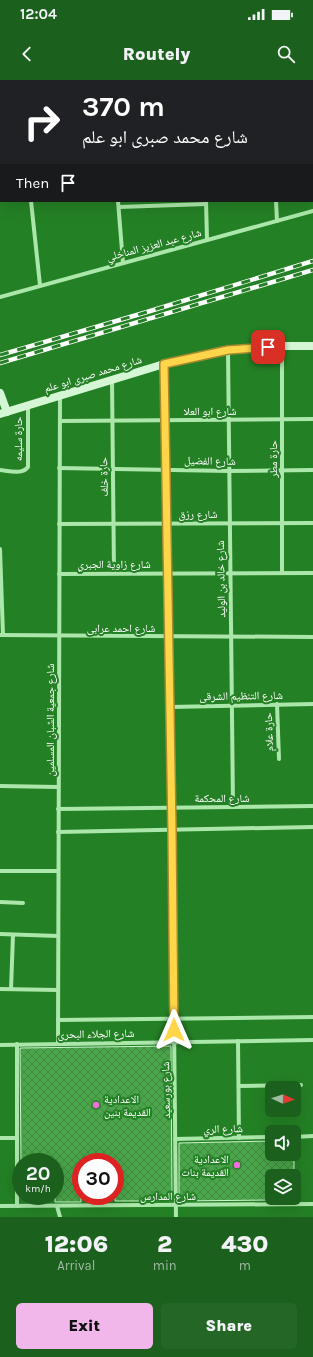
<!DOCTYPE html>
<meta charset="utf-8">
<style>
:root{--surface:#1b601c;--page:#246625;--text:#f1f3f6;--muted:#a0bba3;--accent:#f1b7ea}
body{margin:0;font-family:Karla,"Noto Naskh Arabic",sans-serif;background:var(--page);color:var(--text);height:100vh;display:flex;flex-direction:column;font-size:15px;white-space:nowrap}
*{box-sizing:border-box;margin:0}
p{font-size:13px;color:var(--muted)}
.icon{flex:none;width:22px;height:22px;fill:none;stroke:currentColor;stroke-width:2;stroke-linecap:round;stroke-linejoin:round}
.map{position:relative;height:1137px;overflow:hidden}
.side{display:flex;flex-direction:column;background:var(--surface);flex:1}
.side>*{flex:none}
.guide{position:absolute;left:0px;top:0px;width:313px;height:122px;box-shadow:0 4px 16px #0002;background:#202124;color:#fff;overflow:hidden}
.needle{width:26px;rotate:93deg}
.tools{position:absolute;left:265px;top:1001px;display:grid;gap:8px}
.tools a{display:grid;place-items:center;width:36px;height:36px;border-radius:6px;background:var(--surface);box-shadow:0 4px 16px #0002;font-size:20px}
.speed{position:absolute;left:12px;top:1073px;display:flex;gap:8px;font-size:20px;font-weight:700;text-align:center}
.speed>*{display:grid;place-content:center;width:52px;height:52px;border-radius:50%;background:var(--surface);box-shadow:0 4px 16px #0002;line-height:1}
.speed small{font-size:10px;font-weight:400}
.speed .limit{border:6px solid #d22;background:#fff;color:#111}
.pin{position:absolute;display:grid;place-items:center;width:34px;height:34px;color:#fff;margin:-17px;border-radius:8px;box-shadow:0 2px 6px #0006}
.me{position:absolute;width:44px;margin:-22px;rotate:0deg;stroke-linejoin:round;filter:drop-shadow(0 0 3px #0008)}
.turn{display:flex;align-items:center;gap:14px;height:84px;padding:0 16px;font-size:18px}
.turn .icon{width:52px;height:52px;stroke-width:2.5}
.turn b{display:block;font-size:28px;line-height:34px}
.then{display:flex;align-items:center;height:38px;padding:0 16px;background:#0003;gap:8px;font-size:15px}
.eta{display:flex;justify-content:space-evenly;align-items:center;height:68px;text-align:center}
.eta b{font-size:24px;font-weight:800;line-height:28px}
.button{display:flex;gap:8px;margin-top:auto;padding:8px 16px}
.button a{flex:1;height:46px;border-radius:6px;background:var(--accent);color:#111;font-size:16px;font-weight:800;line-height:46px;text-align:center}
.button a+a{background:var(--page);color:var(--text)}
.status{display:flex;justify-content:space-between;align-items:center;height:28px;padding:0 20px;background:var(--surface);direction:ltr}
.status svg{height:11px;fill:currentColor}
header{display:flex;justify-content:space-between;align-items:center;height:52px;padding:0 16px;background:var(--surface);font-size:18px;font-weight:800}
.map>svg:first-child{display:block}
</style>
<div class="status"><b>12:04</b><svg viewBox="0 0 49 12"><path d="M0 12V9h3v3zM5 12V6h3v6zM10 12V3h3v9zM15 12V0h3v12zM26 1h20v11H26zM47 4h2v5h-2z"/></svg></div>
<header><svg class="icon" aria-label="back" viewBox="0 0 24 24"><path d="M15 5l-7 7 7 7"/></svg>Routely<svg class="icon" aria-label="search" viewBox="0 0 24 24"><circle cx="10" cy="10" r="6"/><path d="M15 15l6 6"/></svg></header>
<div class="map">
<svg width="313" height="1137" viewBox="0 0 313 1137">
<defs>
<pattern id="building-cross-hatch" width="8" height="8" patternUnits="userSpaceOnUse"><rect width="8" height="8" fill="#48a748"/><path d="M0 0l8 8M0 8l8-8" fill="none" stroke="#498749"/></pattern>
</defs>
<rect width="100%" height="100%" fill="#248025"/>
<g fill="url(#building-cross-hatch)" stroke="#cef5ce">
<polygon points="171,966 172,1121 115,1121 115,1082 81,1082 81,1122 55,1122 55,1082 21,1082 20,968"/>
<polygon points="272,1061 272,1074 294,1074 294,1096 272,1096 272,1120 179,1121 179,1063"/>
</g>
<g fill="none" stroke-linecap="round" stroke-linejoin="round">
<g stroke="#abe7aa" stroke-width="4">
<polyline points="74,0 74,1"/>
<polyline points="124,0 124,1"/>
<polyline points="174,0 174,1"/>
<polyline points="222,0 222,1"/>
<polyline points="267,0 267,1"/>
<polyline points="312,24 313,24"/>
<polyline points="0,43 1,43"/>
<polyline points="312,72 313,72"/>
<polyline points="31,121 40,205"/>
<polyline points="118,121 123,183"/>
<polyline points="206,121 207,160"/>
<polyline points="276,121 277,141"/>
<polyline points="119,127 206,124"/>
<polyline points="0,217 313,131"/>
<polyline points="228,270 233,727"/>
<polyline points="164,284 172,750 176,1137"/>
<polyline points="112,300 114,493"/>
<polyline points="60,341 313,339"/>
<polyline points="59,388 229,391 313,390"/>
<path d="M0,390C9,391 22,395 28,387V326"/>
<polyline points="59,444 313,443"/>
<polyline points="0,469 3,555"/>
<polyline points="282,493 282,266"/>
<polyline points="59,494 313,493"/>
<polyline points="0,555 313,557"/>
<polyline points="277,624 279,679"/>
<polyline points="170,627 313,624"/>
<polyline points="0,706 58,707"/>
<polyline points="58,729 313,726"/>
<polyline points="58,752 313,747"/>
<polyline points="0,791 58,791"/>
<polyline points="0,822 23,823"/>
<polyline points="0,854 58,856"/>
<polyline points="0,909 58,910"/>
<polyline points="11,909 13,855"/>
<polyline points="58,940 313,937"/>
<polyline points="238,961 239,1058"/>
<polyline points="17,964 17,1126"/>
<polyline points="58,964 60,316"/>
<polyline points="0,965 313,960"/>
<polyline points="239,1006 301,1005"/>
<polyline points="294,1057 313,1056"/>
<polyline points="0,1058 17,1058"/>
<polyline points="175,1059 272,1057"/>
<polyline points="0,1126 313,1124"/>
<polyline points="57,1126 60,1137"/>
</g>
<g stroke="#d4f6d5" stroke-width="8">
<polyline points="0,313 7,332"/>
<polyline points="0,334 164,284 228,270 282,266 313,266"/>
</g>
<defs>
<g id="rail">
<polyline points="0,275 147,232 313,181"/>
<polyline points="0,283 313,190"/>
</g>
</defs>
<use href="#rail" stroke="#fff" stroke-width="4.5"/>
<use href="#rail" stroke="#248025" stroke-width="3" stroke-dasharray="9" stroke-linecap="butt"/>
</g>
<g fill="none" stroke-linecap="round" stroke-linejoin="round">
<defs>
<polyline id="route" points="174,950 172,750 164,284 228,270 268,267"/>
</defs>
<use href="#route" stroke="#a68a30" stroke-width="10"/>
<use href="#route" stroke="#ffd54a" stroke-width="7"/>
</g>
<g fill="#f16edc" stroke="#248025" stroke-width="1.5">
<circle cx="96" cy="1025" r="4"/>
<circle cx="237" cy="1085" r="4"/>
</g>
<g text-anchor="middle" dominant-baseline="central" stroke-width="4" stroke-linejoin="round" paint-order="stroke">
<g font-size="11" fill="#fff" stroke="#248025">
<text transform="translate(154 165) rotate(-15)">شارع عبد العزيز المناخلي</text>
<text transform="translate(93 294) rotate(-17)">شارع محمد صبرى ابو علم</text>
<text x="210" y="331">شارع ابو العلا</text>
<text transform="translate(18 359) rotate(-90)">حارة سليمه</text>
<text transform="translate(273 379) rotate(-90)">حارة مطر</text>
<text transform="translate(210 381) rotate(1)">شارع الفضيل</text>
<text transform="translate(104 397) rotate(-91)">حارة خلف</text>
<text x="198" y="434">شارع رزق</text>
<text x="114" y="484">شارع زاوية الجبري</text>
<text transform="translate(221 499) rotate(-91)">شارع خالد بن الوليد</text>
<text x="121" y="548">شارع احمد عرابى</text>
<text transform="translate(241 616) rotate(-1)">شارع التنظيم الشرقى</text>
<text transform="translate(50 640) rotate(-90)">شارع جمعية الشبان المسلمين</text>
<text transform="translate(269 652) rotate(-92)">حارة علام</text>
<text x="222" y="718">شارع المحكمة</text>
<text transform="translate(96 954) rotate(-1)">شارع الجلاء البحرى</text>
<text transform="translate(166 1010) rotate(-91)">شارع بورسعيد</text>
<text transform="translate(223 1049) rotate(-1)">شارع الري</text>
<text x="168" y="1116">شارع المدارس</text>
</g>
<g font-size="11" fill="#fff" stroke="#248025" text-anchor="start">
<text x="104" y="1019">الاعدادية<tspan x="104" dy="13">القديمة بنين</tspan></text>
<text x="229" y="1079" text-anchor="end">الاعدادية<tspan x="229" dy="13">القديمة بنات</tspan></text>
</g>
</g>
</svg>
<div class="tools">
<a><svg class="needle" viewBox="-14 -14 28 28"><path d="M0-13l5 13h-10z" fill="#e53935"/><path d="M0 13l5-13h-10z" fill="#a0bba3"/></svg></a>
<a><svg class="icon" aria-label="sound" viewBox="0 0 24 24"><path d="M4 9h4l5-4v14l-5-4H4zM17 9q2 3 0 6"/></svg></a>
<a><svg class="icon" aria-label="layers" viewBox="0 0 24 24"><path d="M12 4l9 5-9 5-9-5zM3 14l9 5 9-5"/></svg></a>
</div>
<div class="speed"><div>20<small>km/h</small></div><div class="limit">30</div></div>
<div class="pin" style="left:268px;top:267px;background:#d93025"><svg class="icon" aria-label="arrive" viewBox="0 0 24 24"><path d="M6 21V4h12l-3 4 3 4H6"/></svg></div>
<svg class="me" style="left:174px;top:950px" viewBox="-20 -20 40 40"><path d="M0-17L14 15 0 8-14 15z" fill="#ffd54a" stroke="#fff" stroke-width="4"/></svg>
<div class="guide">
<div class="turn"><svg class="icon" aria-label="right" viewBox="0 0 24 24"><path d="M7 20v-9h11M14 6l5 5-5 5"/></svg><div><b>370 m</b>شارع محمد صبرى ابو علم</div></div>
<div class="then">Then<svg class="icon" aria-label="arrive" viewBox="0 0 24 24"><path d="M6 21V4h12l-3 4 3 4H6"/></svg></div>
</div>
</div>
<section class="side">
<div class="eta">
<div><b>12:06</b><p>Arrival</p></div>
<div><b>2</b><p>min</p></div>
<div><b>430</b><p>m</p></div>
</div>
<div class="button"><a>Exit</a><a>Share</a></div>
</section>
